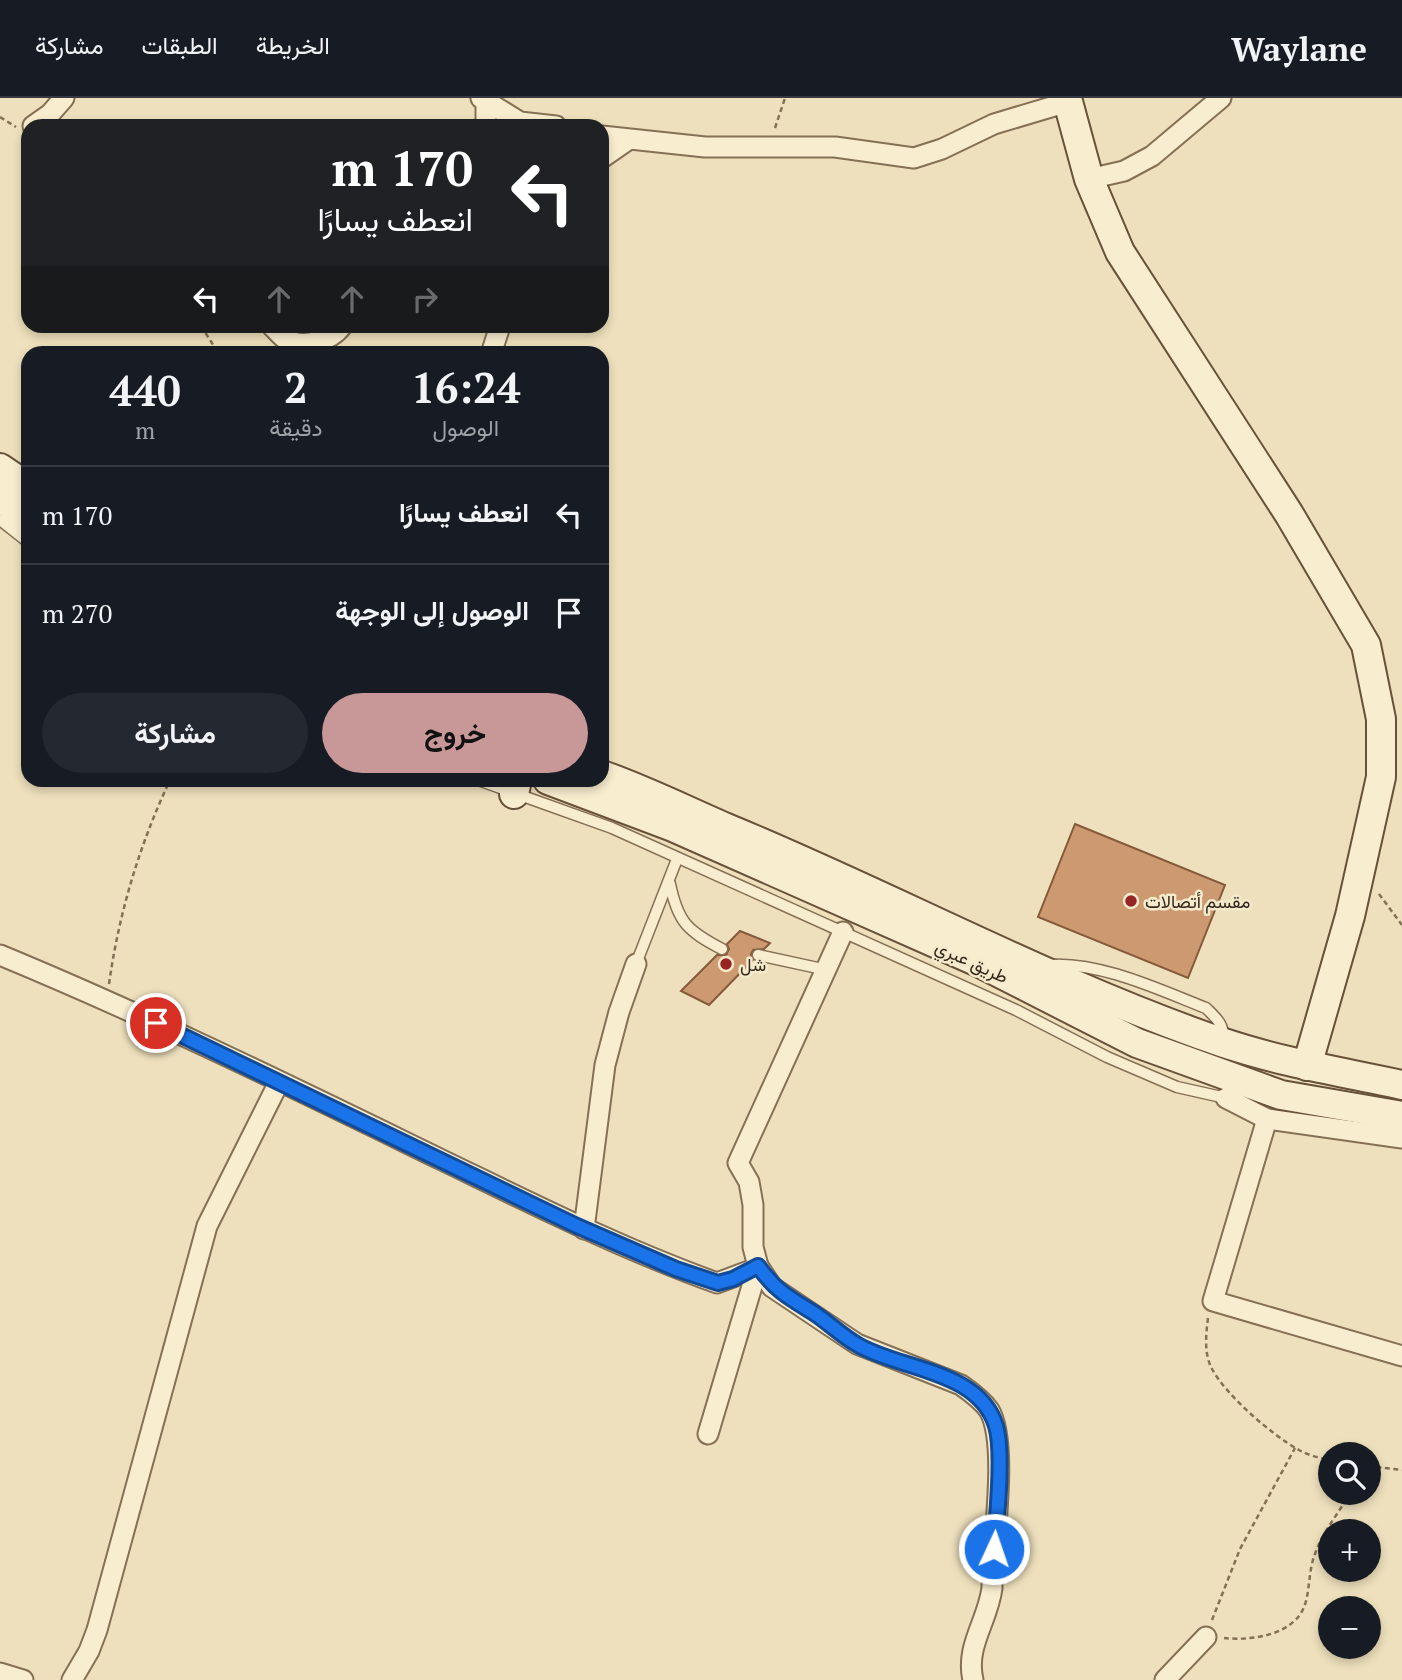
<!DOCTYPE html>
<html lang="ar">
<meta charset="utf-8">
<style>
:root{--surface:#171b24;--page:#242831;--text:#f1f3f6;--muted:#9ea1a6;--line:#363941;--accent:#c89798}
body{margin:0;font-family:"PT Serif",Vazirmatn,serif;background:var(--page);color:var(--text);direction:rtl;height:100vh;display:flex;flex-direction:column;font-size:26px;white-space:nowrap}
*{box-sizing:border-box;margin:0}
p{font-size:23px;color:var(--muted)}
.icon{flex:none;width:38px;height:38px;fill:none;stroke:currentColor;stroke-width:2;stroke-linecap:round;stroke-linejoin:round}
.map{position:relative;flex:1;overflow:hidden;direction:ltr}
.side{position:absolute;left:21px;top:248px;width:588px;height:441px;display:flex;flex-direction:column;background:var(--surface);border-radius:21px;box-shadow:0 4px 10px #0003;direction:rtl}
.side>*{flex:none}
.guide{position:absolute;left:21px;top:21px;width:588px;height:214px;border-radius:21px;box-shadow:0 4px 10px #0003;direction:rtl;background:#202124;color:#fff;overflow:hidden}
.buttons{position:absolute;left:1318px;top:1344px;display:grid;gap:14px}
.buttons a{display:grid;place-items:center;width:63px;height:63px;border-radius:50%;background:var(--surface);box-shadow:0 4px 10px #0003;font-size:35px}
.pin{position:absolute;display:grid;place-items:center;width:60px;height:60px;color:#fff;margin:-30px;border:4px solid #fff;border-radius:50%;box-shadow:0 2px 7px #0007}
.me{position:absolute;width:77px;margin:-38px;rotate:3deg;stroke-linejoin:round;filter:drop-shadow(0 0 5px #0008)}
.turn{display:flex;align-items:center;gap:24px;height:147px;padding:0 21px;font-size:32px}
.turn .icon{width:91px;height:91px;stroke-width:2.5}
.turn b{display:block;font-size:49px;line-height:60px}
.lanes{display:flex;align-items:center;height:66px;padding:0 21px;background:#0003;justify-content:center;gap:35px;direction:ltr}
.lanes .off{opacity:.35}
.eta{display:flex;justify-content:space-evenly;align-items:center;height:119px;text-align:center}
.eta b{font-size:42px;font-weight:700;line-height:49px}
.button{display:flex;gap:14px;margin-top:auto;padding:14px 21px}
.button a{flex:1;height:80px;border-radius:42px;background:var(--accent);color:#111;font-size:28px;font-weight:700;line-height:80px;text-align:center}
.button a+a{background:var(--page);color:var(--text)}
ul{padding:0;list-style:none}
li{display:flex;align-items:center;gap:21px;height:98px;padding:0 21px;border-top:2px solid var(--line)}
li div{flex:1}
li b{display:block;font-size:26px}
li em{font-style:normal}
header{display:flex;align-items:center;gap:42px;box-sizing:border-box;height:98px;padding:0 35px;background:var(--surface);border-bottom:2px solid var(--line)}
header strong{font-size:33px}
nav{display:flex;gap:38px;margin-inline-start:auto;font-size:24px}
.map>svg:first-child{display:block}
</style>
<header>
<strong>Waylane</strong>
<nav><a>الخريطة</a><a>الطبقات</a><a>مشاركة</a></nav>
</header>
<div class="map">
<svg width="1402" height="1582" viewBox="0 0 1402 1582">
<rect width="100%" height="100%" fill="#eee0bc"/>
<g fill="#cd9971" stroke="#855a3b" stroke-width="2">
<polygon points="1075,726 1225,787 1188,880 1038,819"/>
<polygon points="740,833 770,845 764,851 753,852 751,856 753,862 709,907 681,893 717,857 726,857 729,851 727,846"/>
</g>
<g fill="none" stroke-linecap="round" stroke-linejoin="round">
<defs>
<g id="service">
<polyline points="0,422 28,444"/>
<polyline points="478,682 612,730 1016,912 1107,959 1177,989 1226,1000"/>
<path d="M670,786C678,825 688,833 722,851"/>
<polyline points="758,857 827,872"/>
<polyline points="636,866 677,761"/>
<path d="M1049,867C1099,863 1160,892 1206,910C1216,920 1224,926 1223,941"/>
</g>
<g id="minor">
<polyline points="481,0 520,24 556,28"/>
<polyline points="33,28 50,16 64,0"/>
<polyline points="486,28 486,6"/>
<polyline points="602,38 705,49 835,49 914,60 942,51 994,26 1068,4"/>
<polyline points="602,60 628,42"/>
<polyline points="1089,81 1124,73 1152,58 1221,0"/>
<path d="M272,228C275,231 280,237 284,240C302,251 330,244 342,228"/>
<polyline points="491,256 500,228"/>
<path d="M843,834L738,1065L749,1084L753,1107V1149L758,1168L772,1189L857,1246L961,1287C971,1294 982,1302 989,1312C1009,1345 992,1449 992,1490C988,1523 965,1548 973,1582"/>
<path d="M0,857C150,919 296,991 442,1062C533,1106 622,1151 717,1185L757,1170"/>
<polyline points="1226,1000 1267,1021 1402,1040"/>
<polyline points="1267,1021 1213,1203 1402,1258"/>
<polyline points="584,1131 605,967 619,914 636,866"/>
<polyline points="708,1336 758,1168"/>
<polyline points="0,1575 23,1582"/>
<polyline points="72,1582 89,1553 97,1532 207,1128 279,984"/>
<polyline points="1165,1582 1206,1539"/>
</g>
<g id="secondary">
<polyline points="1067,0 1089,81 1120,154 1289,416 1366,547 1381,621 1381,679 1350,818 1307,968"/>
<polyline points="0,370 28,389"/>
<polyline points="0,399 28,421"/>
<path d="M602,677C645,692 687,713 729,731C894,799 1052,886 1221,944C1280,964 1342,974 1402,987"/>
<polyline points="548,682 673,729 976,863 1137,945 1281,997 1402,1018"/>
<polyline points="514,696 517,682"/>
</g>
</defs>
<use href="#service" stroke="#857055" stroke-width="13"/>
<use href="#minor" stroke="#857055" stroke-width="23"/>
<use href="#secondary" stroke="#675139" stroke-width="32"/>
<g stroke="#857055" stroke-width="2.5" stroke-dasharray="5 3.5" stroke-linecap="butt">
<polyline points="0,19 16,29"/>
<polyline points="775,30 785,0"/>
<polyline points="201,228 219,256"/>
<polyline points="1379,796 1402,827"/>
<path d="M109,886C119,815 139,748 170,682"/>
<path d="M1208,1220C1206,1236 1204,1254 1211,1269C1225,1297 1272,1337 1299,1352C1308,1357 1319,1360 1330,1362"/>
<polyline points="1368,1368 1402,1372"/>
<polyline points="1212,1522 1240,1451 1295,1350"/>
<path d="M1224,1540C1252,1543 1298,1537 1306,1503C1310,1487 1309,1471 1315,1456C1323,1433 1339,1415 1350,1395"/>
</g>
<use href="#service" stroke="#f9edcf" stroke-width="10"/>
<use href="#minor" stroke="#f9edcf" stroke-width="19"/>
<use href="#secondary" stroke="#f9edcf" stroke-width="28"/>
</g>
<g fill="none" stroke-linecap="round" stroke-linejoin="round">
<defs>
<path id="route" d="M156,925L577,1128L676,1171L718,1185L733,1181L758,1168C776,1193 788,1199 814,1215C829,1225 842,1238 858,1247C901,1272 979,1272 996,1328C1004,1355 997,1422 994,1451"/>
</defs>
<use href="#route" stroke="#114b97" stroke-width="18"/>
<use href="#route" stroke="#1a73e8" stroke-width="12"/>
</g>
<g fill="#952625" stroke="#f5eacb" stroke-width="2.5">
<circle cx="1131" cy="803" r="7"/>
<circle cx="726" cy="866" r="7"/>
</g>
<g text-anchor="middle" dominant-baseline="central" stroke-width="5" stroke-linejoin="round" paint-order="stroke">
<g font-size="18" fill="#34271b" stroke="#f5eacb" text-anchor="start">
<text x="1145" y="803">مقسم أتصالات</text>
<text x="740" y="866">شل</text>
</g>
<g font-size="18" fill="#34271b" stroke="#f5eacb">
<text transform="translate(972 863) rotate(25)">طريق عبري</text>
</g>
</g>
</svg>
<div class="buttons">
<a><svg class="icon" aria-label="search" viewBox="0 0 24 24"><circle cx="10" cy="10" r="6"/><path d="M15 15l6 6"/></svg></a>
<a>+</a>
<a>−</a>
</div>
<div class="pin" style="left:156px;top:925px;background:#d93025"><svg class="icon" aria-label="arrive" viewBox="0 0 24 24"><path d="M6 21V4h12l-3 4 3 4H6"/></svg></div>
<svg class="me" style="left:994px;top:1451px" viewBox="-20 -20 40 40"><circle r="17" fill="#1a73e8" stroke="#fff" stroke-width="3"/><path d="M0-11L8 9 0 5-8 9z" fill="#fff"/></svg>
<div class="guide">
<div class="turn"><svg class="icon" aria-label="left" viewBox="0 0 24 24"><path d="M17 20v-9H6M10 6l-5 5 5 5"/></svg><div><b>170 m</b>انعطف يسارًا</div></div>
<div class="lanes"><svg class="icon" aria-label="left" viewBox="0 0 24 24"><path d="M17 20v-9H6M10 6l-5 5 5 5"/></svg><svg class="icon off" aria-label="ahead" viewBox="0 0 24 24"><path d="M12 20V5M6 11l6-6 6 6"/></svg><svg class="icon off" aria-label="ahead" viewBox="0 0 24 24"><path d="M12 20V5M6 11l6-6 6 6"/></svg><svg class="icon off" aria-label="right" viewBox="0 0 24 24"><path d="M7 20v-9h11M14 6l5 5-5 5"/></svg></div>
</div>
<section class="side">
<div class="eta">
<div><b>16:24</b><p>الوصول</p></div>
<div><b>2</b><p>دقيقة</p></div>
<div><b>440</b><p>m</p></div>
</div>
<ul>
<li><svg class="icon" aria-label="left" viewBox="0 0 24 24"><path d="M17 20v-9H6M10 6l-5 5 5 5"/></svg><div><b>انعطف يسارًا</b></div><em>170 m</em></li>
<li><svg class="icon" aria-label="arrive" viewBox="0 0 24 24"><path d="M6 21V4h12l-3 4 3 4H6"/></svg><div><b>الوصول إلى الوجهة</b></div><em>270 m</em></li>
</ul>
<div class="button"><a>خروج</a><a>مشاركة</a></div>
</section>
</div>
